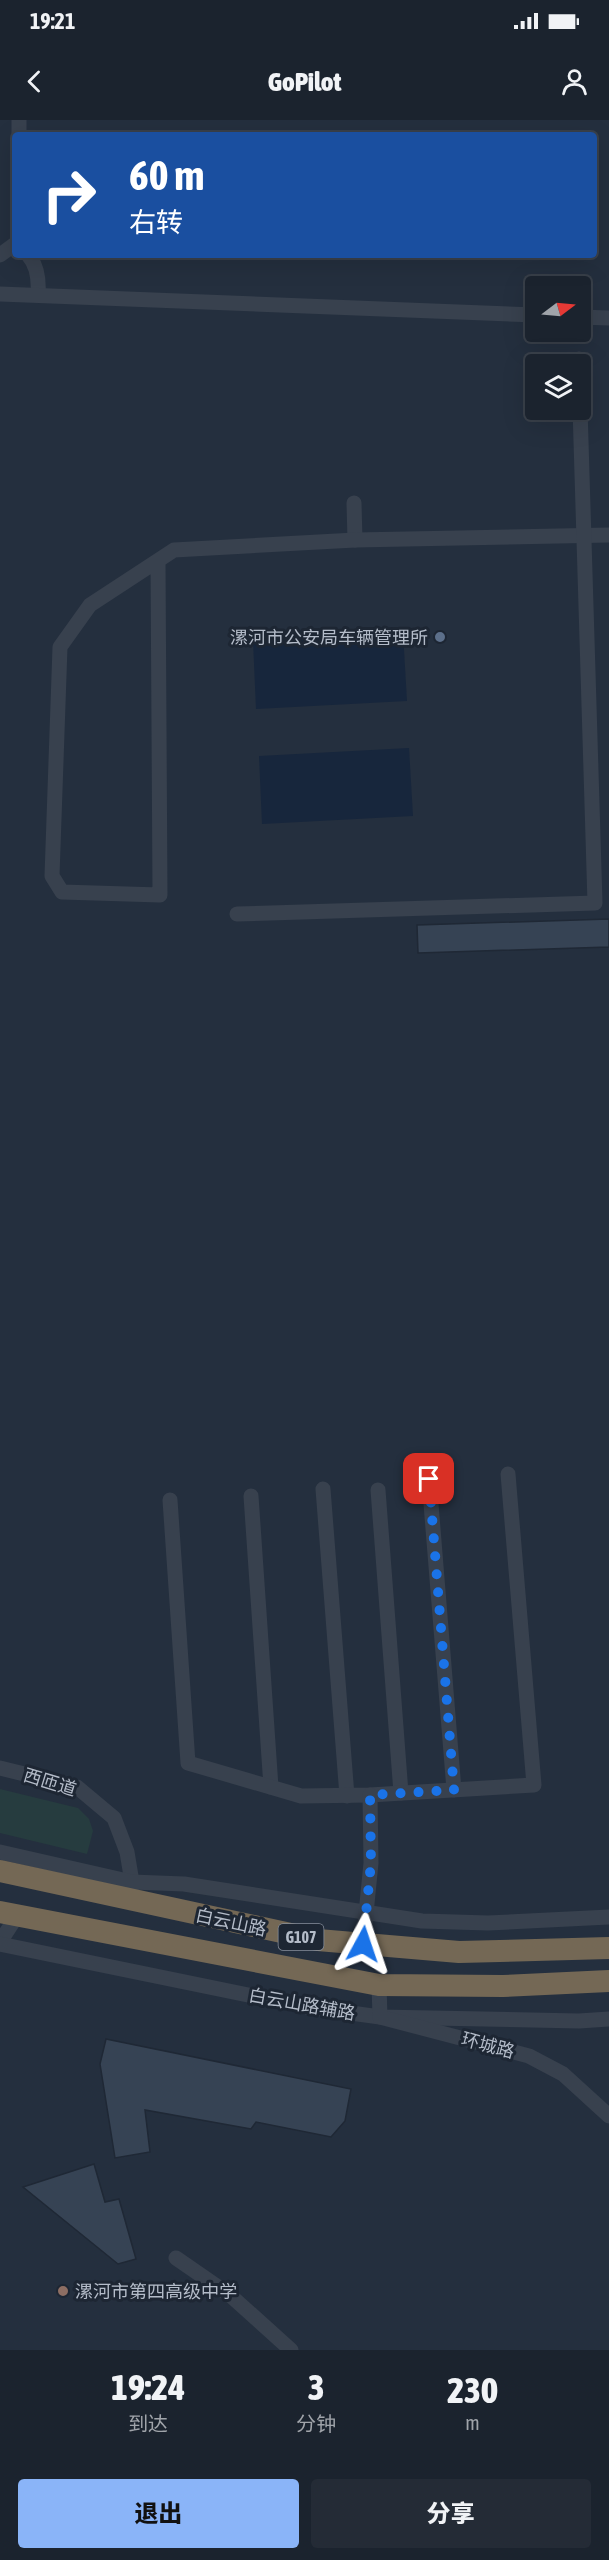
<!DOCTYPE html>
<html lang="zh">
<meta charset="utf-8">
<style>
:root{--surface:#1b232e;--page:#242b36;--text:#f1f3f6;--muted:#a0a4aa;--line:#39404a;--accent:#8ab4f8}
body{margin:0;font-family:"Asap Condensed","Noto Sans SC",sans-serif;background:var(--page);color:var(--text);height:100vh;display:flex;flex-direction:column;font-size:22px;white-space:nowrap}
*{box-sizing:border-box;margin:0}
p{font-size:20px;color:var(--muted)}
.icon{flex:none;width:33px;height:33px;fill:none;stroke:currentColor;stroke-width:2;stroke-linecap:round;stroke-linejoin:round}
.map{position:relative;height:2230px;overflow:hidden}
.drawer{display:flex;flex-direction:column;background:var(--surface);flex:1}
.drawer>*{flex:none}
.top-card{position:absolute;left:12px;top:12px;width:585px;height:126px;border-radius:6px;box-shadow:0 6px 24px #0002,0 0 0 2px var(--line);background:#1a4fa0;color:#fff;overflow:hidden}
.needle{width:39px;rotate:74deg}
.controls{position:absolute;left:525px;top:156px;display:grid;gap:12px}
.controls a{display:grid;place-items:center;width:66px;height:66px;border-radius:6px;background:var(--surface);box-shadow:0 6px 24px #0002,0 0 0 2px var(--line);font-size:30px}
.pin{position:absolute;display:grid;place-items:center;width:51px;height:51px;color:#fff;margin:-26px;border-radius:12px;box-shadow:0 3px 9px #0006}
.me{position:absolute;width:66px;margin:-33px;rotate:5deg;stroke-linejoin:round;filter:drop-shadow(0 0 4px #0008)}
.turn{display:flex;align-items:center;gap:21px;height:126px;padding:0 18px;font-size:27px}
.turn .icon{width:78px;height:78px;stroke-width:2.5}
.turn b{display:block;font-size:42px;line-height:51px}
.eta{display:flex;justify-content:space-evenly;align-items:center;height:102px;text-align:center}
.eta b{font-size:36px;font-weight:800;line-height:42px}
.action{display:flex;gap:12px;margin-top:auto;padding:12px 18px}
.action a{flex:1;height:69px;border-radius:6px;background:var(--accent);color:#111;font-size:24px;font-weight:800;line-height:69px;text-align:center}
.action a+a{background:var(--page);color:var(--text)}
.status{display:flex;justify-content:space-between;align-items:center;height:42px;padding:0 30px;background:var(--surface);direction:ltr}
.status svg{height:16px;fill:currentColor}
header{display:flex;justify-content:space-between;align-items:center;height:78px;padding:0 18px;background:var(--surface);font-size:27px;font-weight:800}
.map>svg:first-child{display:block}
</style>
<div class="status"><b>19:21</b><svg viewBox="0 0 49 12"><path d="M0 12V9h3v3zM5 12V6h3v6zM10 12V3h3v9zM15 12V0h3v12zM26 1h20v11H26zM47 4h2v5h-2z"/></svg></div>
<header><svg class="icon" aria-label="back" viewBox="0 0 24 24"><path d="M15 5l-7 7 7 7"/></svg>GoPilot<svg class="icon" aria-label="person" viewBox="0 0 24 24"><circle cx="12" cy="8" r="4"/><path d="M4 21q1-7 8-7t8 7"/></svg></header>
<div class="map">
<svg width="609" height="2230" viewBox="0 0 609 2230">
<rect width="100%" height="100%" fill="#242f3e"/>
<polygon fill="#263c3f" points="0,1669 78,1688 89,1699 93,1711 87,1734 0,1713"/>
<g fill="#17263c">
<polygon points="403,513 407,581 256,589 253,521"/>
<polygon points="409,628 413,696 262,704 259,636"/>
</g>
<g fill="#364354" stroke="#1f2835" stroke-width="1.5">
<polygon points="609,799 609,827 418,833 417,805"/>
<polygon points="106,1919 351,1969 345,2001 331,2017 256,2002 251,2009 145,1990 150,2032 115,2038 100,1944"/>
<polygon points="94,2044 105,2082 119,2079 136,2139 118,2144 23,2067"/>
</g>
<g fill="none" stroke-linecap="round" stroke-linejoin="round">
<g stroke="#38414e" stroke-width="15">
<polyline points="19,15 19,0"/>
<polyline points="0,135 15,124"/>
<path d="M28,135C38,146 39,161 38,175"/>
<polyline points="0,174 536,195"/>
<polyline points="580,197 609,198"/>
<polyline points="579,239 579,244"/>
<polyline points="354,383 355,420"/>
<polyline points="158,441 160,775 62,772 52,756 60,527 90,485 174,430 355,420 609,415"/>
<polyline points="237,794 595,783 580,288"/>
<polyline points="429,1359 454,1670"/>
<polyline points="323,1369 347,1676"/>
<polyline points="378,1370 401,1673"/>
<polyline points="251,1376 271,1667"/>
<polyline points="170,1380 188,1643 301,1676 370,1675 534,1665 508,1354"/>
<polyline points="0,1648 77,1667 114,1698 127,1732 132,1762 131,1772"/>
<polyline points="0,1732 132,1762 184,1764 422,1801 488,1803 609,1797"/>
<polyline points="0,1822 17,1796"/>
<polyline points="0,1824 307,1887 380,1897 579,1901 609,1899"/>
<polyline points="363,1824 371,1743 370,1675"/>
<polyline points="379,1865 380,1897 529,1936 563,1954 609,1996"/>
<polyline points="176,2138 231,2176 291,2230"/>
</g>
<g stroke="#746855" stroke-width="22">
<polyline points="0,1751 318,1820 459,1832 609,1828"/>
<polyline points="0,1792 379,1865 503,1866 609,1861"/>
</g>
</g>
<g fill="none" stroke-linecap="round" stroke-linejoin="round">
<polyline stroke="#1a73e8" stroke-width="10" stroke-dasharray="0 18" points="363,1824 371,1743 370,1675 454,1670 429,1359"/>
</g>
<circle fill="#5c6f8a" stroke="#1d2633" stroke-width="2" cx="440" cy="517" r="6"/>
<circle fill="#8d6e63" stroke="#1d2633" stroke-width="2" cx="63" cy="2171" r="6"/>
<g text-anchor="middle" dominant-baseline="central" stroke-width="6" stroke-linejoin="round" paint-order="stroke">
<rect fill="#1d2633" stroke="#878f9c" stroke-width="1.5" x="278.5" y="1804" width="45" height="26" rx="4.5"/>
<g font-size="16" font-weight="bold" fill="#b4bcc9">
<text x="301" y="1817">G107</text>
</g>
<g font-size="18" fill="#b4bcc9" stroke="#1d2633" text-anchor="end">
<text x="428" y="517">漯河市公安局车辆管理所</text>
<text x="75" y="2171" text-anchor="start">漯河市第四高级中学</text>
</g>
<g font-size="18" fill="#b4bcc9" stroke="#1d2633">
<text transform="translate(50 1662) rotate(17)">西匝道</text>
<text transform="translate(231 1802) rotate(12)">白云山路</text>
<text transform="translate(302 1884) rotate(10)">白云山路辅路</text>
<text transform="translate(488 1925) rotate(15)">环城路</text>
</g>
</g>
</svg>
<div class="controls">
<a><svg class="needle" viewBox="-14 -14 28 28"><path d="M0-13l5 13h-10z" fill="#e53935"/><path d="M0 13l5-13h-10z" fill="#a0a4aa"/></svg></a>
<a><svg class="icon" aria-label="layers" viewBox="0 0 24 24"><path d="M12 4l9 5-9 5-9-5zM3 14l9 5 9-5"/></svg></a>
</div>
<div class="pin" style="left:429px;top:1359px;background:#d93025"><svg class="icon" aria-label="arrive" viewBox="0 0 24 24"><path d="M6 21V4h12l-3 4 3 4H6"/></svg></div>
<svg class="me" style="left:363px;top:1824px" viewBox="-20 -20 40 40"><path d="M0-17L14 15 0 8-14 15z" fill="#1a73e8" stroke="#fff" stroke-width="4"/></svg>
<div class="top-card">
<div class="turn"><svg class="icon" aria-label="right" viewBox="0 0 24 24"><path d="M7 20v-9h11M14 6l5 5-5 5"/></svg><div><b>60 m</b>右转</div></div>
</div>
</div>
<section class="drawer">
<div class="eta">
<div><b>19:24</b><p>到达</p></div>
<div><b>3</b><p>分钟</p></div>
<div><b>230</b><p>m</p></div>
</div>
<div class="action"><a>退出</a><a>分享</a></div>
</section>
